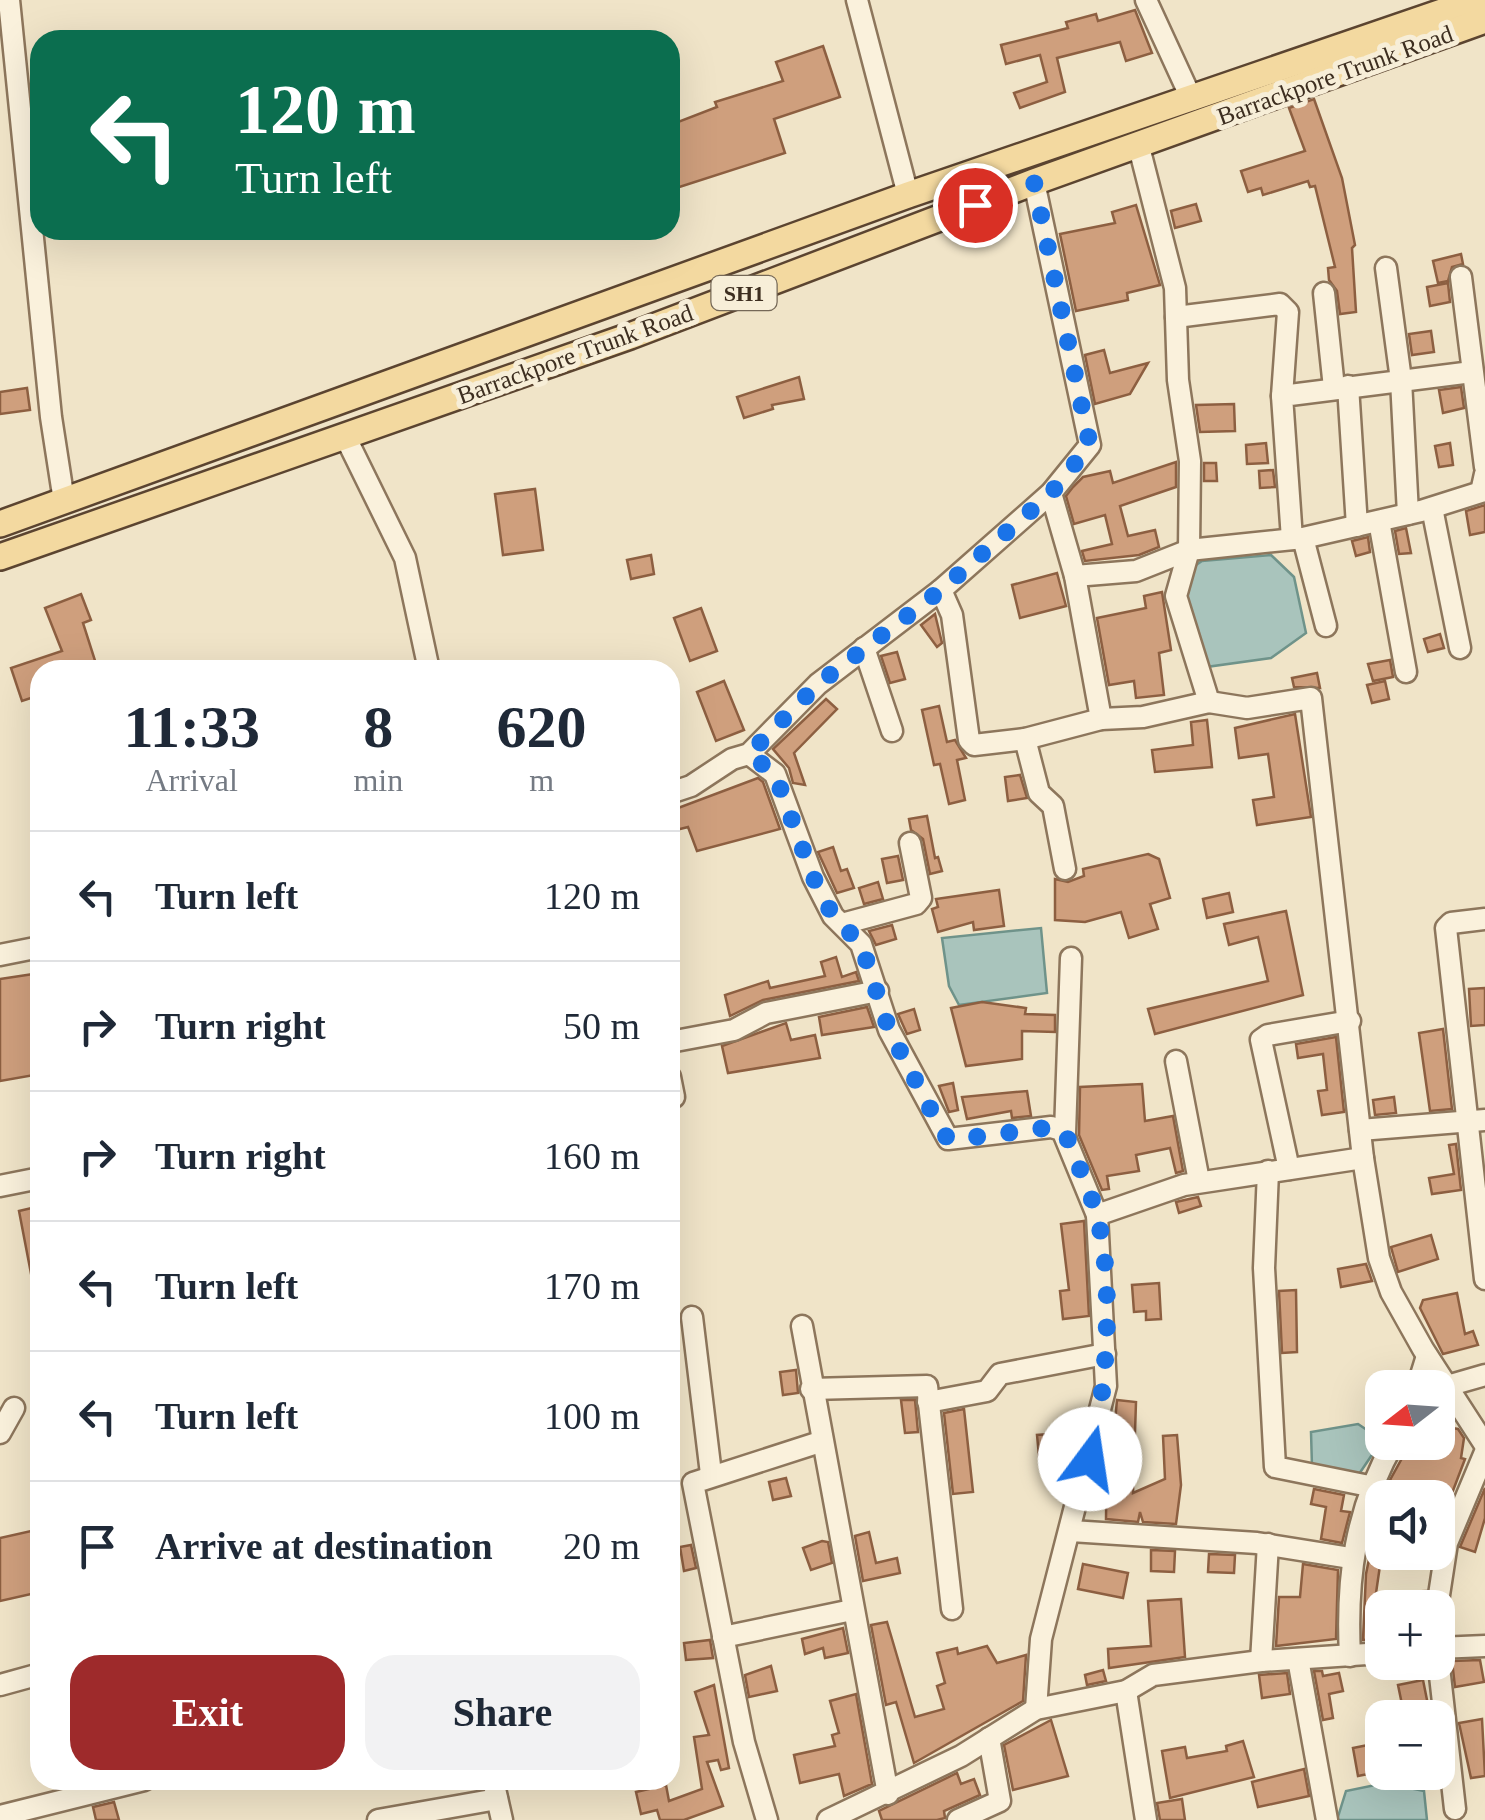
<!DOCTYPE html>
<meta charset="utf-8">
<style>
:root{--surface:#fff;--page:#f2f2f3;--text:#1f2937;--muted:#747a83;--line:#e0e1e3;--accent:#9e2a2b}
body{margin:0;font-family:"Times New Roman",serif;background:var(--page);color:var(--text);height:100vh;display:flex;flex-direction:column;font-size:38px;white-space:nowrap}
*{box-sizing:border-box;margin:0}
p{font-size:32px;color:var(--muted)}
.icon{flex:none;width:55px;height:55px;fill:none;stroke:currentColor;stroke-width:2;stroke-linecap:round;stroke-linejoin:round}
.map{position:relative;flex:1;overflow:hidden}
.side{position:absolute;left:30px;top:660px;width:650px;height:1130px;display:flex;flex-direction:column;background:var(--surface);border-radius:30px;box-shadow:0 10px 40px #0002}
.side>*{flex:none}
.top-card{position:absolute;left:30px;top:30px;width:650px;height:210px;border-radius:30px;box-shadow:0 10px 40px #0002;background:#0b6e4f;color:#fff;overflow:hidden}
.needle{width:65px;rotate:253deg}
.fabs{position:absolute;left:1365px;top:1370px;display:grid;gap:20px}
.fabs a{display:grid;place-items:center;width:90px;height:90px;border-radius:20px;background:var(--surface);box-shadow:0 10px 40px #0002;font-size:50px}
.pin{position:absolute;display:grid;place-items:center;width:85px;height:85px;color:#fff;margin:-42px;border:5px solid #fff;border-radius:50%;box-shadow:0 2px 10px #0007}
.me{position:absolute;width:110px;margin:-55px;rotate:14deg;stroke-linejoin:round;filter:drop-shadow(0 0 8px #0008)}
.turn{display:flex;align-items:center;gap:35px;height:210px;padding:0 40px;font-size:45px}
.turn .icon{width:130px;height:130px;stroke-width:2.5}
.turn b{display:block;font-size:70px;line-height:85px}
.eta{display:flex;justify-content:space-evenly;align-items:center;height:170px;text-align:center}
.eta b{font-size:60px;font-weight:800;line-height:70px}
.action{display:flex;gap:20px;margin-top:auto;padding:20px 40px}
.action a{flex:1;height:115px;border-radius:30px;background:var(--accent);color:#fff;font-size:40px;font-weight:800;line-height:115px;text-align:center}
.action a+a{background:var(--page);color:var(--text)}
ul{padding:0;list-style:none}
li{display:flex;align-items:center;gap:30px;height:130px;padding:0 40px;border-top:2px solid var(--line)}
li div{flex:1}
li b{display:block;font-size:38px}
li em{font-style:normal}
.map>svg:first-child{display:block}
</style>
<div class="map">
<svg width="1485" height="1820" viewBox="0 0 1485 1820">
<rect width="100%" height="100%" fill="#f0e4c8"/>
<g fill="#a9c4bc" stroke="#6f938a" stroke-width="2.5">
<polygon points="1271,555 1294,577 1306,633 1271,658 1206,667 1180,576 1202,561"/>
<polygon points="1041,928 1047,993 959,1005 949,986 942,938"/>
<polygon points="1358,1424 1382,1440 1357,1477 1312,1467 1311,1432"/>
<polygon points="1385,1783 1424,1791 1427,1820 1337,1820 1346,1791"/>
</g>
<g fill="#cf9f7d" stroke="#8d5f41" stroke-width="2.5">
<polygon points="1135,10 1152,53 1126,61 1120,42 1057,58 1065,92 1020,108 1014,93 1047,82 1040,55 1006,64 1001,45 1068,28 1066,22 1096,14 1098,21"/>
<polygon points="823,46 840,97 774,119 785,153 670,190 670,125 717,107 715,102 783,81 776,62"/>
<polygon points="1314,99 1342,178 1355,245 1352,248 1356,312 1340,314 1337,291 1329,280 1328,268 1335,267 1315,186 1310,187 1308,181 1263,195 1261,188 1248,192 1241,171 1305,151 1289,108"/>
<polygon points="1196,204 1201,221 1175,228 1171,211"/>
<polygon points="1136,205 1160,285 1127,293 1128,300 1076,311 1060,234 1115,223 1112,212"/>
<polygon points="1461,254 1463,264 1452,267 1448,281 1438,283 1433,261"/>
<polygon points="1448,283 1450,302 1430,306 1427,287"/>
<polygon points="1431,331 1434,352 1412,355 1409,334"/>
<polygon points="1104,350 1110,373 1148,363 1130,394 1095,404 1085,355"/>
<polygon points="799,377 804,399 772,405 773,409 744,418 737,397"/>
<polygon points="1461,387 1464,408 1443,413 1439,390"/>
<polygon points="27,388 30,410 0,414 0,392"/>
<polygon points="1234,404 1235,431 1200,432 1196,405"/>
<polygon points="1266,443 1268,463 1247,464 1246,445"/>
<polygon points="1450,443 1453,465 1439,467 1435,446"/>
<polygon points="1176,462 1176,487 1120,506 1128,536 1155,530 1159,547 1139,555 1085,561 1082,551 1112,544 1105,515 1074,524 1066,496 1073,487 1083,477 1110,471 1113,483"/>
<polygon points="1204,463 1216,463 1217,481 1204,481"/>
<polygon points="1273,470 1275,487 1260,488 1259,471"/>
<polygon points="535,489 543,550 503,555 495,494"/>
<polygon points="1485,505 1485,532 1470,535 1466,511"/>
<polygon points="1406,528 1411,553 1399,554 1395,531"/>
<polygon points="1368,537 1370,552 1356,556 1352,541"/>
<polygon points="651,555 654,574 631,579 627,560"/>
<polygon points="1057,573 1066,606 1020,618 1012,585"/>
<polygon points="1162,592 1171,650 1159,653 1164,695 1136,698 1134,681 1109,685 1097,618 1146,608 1144,596"/>
<polygon points="81,594 91,620 83,623 98,670 40,670 40,695 22,701 11,668 62,651 45,608"/>
<polygon points="701,608 717,651 690,661 674,618"/>
<polygon points="935,614 942,643 937,647 921,625"/>
<polygon points="1440,634 1444,648 1428,652 1424,639"/>
<polygon points="897,652 905,679 890,683 881,656"/>
<polygon points="1390,660 1393,677 1373,681 1368,664"/>
<polygon points="1317,673 1320,688 1294,687 1292,678"/>
<polygon points="724,681 744,730 716,741 697,692"/>
<polygon points="1385,681 1389,699 1372,703 1367,685"/>
<polygon points="826,699 837,709 794,753 805,785 793,783 789,768 773,749"/>
<polygon points="939,706 947,742 955,740 966,758 957,760 965,800 949,804 940,764 934,765 922,710"/>
<polygon points="1295,714 1311,817 1257,825 1253,800 1274,797 1268,754 1239,758 1235,728"/>
<polygon points="1207,720 1212,767 1155,772 1152,750 1193,745 1191,722"/>
<polygon points="1020,775 1027,798 1008,801 1005,777"/>
<polygon points="758,778 763,782 780,829 697,851 688,827 676,830 670,811"/>
<polygon points="927,816 935,858 938,857 942,871 930,874 923,839 911,830 909,819"/>
<polygon points="833,847 841,871 847,869 854,888 837,893 818,852"/>
<polygon points="1148,854 1159,859 1170,898 1150,904 1158,929 1129,938 1121,912 1085,922 1055,920 1055,879 1068,882 1084,876 1083,869"/>
<polygon points="898,856 903,880 887,883 882,859"/>
<polygon points="878,882 883,899 864,904 859,888"/>
<polygon points="999,890 1004,926 974,930 973,922 938,932 932,909 938,907 936,899"/>
<polygon points="1229,893 1233,912 1207,918 1203,899"/>
<polygon points="1286,911 1303,995 1155,1034 1148,1009 1268,981 1258,937 1229,945 1224,924"/>
<polygon points="892,925 896,939 876,945 869,931"/>
<polygon points="836,957 842,977 856,972 859,981 763,1000 730,1016 725,995 768,981 770,988 825,976 821,962"/>
<polygon points="40,973 40,1074 0,1081 0,979"/>
<polygon points="1485,988 1485,1025 1471,1026 1469,989"/>
<polygon points="982,1002 1026,1008 1025,1014 1055,1015 1055,1032 1022,1031 1022,1059 966,1066 951,1008"/>
<polygon points="867,1007 874,1027 822,1035 819,1017"/>
<polygon points="914,1009 920,1030 907,1034 898,1014"/>
<polygon points="786,1023 791,1040 815,1035 820,1058 728,1073 722,1046"/>
<polygon points="1443,1029 1452,1109 1430,1111 1419,1033"/>
<polygon points="1336,1037 1344,1112 1322,1115 1318,1091 1327,1090 1323,1054 1298,1058 1296,1044"/>
<polygon points="953,1083 958,1110 949,1112 939,1086"/>
<polygon points="1142,1084 1145,1121 1173,1116 1183,1171 1176,1173 1170,1148 1136,1155 1139,1171 1107,1176 1109,1189 1102,1190 1079,1135 1080,1087"/>
<polygon points="1027,1091 1031,1116 1012,1118 1011,1111 967,1119 962,1097"/>
<polygon points="1394,1097 1396,1113 1375,1115 1373,1100"/>
<polygon points="1456,1144 1461,1190 1432,1194 1429,1178 1454,1174 1449,1145"/>
<polygon points="1198,1197 1201,1206 1179,1213 1176,1202"/>
<polygon points="40,1206 40,1283 33,1284 19,1211"/>
<polygon points="1084,1221 1089,1316 1063,1319 1060,1291 1069,1290 1061,1224"/>
<polygon points="1431,1235 1438,1259 1398,1272 1391,1247"/>
<polygon points="1366,1264 1372,1281 1341,1287 1338,1269"/>
<polygon points="1159,1283 1161,1319 1146,1320 1146,1311 1134,1312 1132,1285"/>
<polygon points="1296,1290 1297,1352 1282,1353 1279,1291"/>
<polygon points="1457,1293 1465,1334 1473,1331 1478,1345 1443,1354 1420,1308 1423,1300"/>
<polygon points="796,1370 798,1393 783,1395 780,1372"/>
<polygon points="901,1400 915,1400 918,1432 905,1433"/>
<polygon points="1117,1400 1136,1402 1133,1493 1165,1479 1163,1436 1177,1435 1181,1485 1176,1524 1143,1522 1140,1512 1138,1522 1106,1519 1107,1437 1114,1433"/>
<polygon points="964,1409 973,1492 953,1494 944,1413"/>
<polygon points="1446,1427 1458,1429 1464,1438 1461,1458 1465,1459 1438,1530 1438,1498 1421,1498 1390,1480 1411,1442 1423,1442 1441,1452"/>
<polygon points="1076,1432 1075,1452 1039,1456 1037,1435"/>
<polygon points="786,1478 791,1496 773,1500 769,1482"/>
<polygon points="1485,1488 1485,1518 1475,1552 1460,1547"/>
<polygon points="1314,1489 1344,1495 1341,1511 1350,1512 1342,1543 1321,1539 1326,1507 1311,1504"/>
<polygon points="1378,1515 1382,1516 1382,1552 1376,1593 1426,1591 1423,1608 1379,1608 1381,1639 1363,1640 1366,1574"/>
<polygon points="40,1529 40,1592 0,1601 0,1538"/>
<polygon points="869,1532 876,1563 897,1558 900,1573 863,1581 855,1536"/>
<polygon points="822,1541 828,1542 832,1563 811,1570 803,1548"/>
<polygon points="691,1545 696,1568 684,1571 680,1547"/>
<polygon points="1151,1550 1175,1551 1174,1572 1151,1571"/>
<polygon points="1209,1554 1235,1555 1234,1573 1208,1572"/>
<polygon points="1083,1564 1128,1573 1123,1598 1078,1589"/>
<polygon points="1303,1564 1338,1570 1336,1639 1276,1646 1279,1597 1300,1597"/>
<polygon points="1181,1599 1185,1657 1109,1668 1108,1649 1151,1646 1148,1601"/>
<polygon points="887,1622 915,1717 944,1709 937,1686 945,1683 937,1653 957,1648 958,1654 987,1646 997,1663 1026,1655 1023,1701 914,1763 896,1702 886,1705 871,1625"/>
<polygon points="843,1628 848,1653 825,1658 823,1648 805,1654 802,1639"/>
<polygon points="710,1640 713,1658 686,1660 684,1643"/>
<polygon points="1480,1660 1484,1682 1455,1687 1452,1661"/>
<polygon points="771,1666 777,1691 749,1697 745,1675"/>
<polygon points="1103,1670 1106,1681 1087,1685 1085,1675"/>
<polygon points="1314,1671 1322,1671 1323,1676 1339,1673 1343,1691 1329,1694 1333,1718 1323,1720"/>
<polygon points="1287,1673 1290,1694 1262,1698 1259,1675"/>
<polygon points="1423,1680 1429,1710 1404,1714 1398,1685"/>
<polygon points="714,1685 729,1768 721,1770 718,1760 707,1762 723,1806 684,1820 660,1820 657,1810 641,1814 636,1792 666,1785 669,1801 702,1789 694,1737 709,1735 695,1692"/>
<polygon points="856,1694 872,1784 844,1796 839,1774 800,1783 794,1755 835,1746 832,1735 839,1733 830,1701"/>
<polygon points="1482,1719 1485,1776 1471,1778 1459,1723"/>
<polygon points="1051,1720 1068,1776 1013,1790 1004,1745"/>
<polygon points="1243,1741 1254,1777 1170,1798 1162,1751 1185,1747 1187,1758 1227,1751 1226,1746"/>
<polygon points="1368,1745 1373,1773 1358,1776 1353,1748"/>
<polygon points="1304,1769 1309,1796 1258,1807 1252,1782"/>
<polygon points="957,1773 961,1784 974,1779 980,1795 944,1811 945,1818 937,1820 882,1820 879,1811"/>
<polygon points="1182,1799 1185,1820 1160,1820 1157,1803"/>
<polygon points="114,1802 119,1820 96,1820 93,1807"/>
</g>
<g fill="none" stroke-linecap="round" stroke-linejoin="round">
<defs>
<g id="minor">
<polyline points="9,0 51,417 64,501"/>
<polyline points="857,0 908,195"/>
<polyline points="1146,0 1192,100"/>
<polyline points="1139,147 1175,288 1178,380 1190,461 1189,550 1176,596 1209,702 1247,708 1311,698 1363,1158 1379,1258 1391,1292 1423,1349 1485,1445"/>
<polyline points="1386,268 1401,380 1408,514"/>
<polyline points="1461,277 1485,467"/>
<polyline points="1324,293 1334,388"/>
<polyline points="1176,317 1280,304 1288,312 1282,396"/>
<polyline points="1348,386 1357,526"/>
<polyline points="345,436 405,558 429,670"/>
<polyline points="1051,493 1075,576 1136,571 1189,550 1303,538 1421,511 1481,492 1485,474"/>
<polyline points="1432,508 1460,648"/>
<polyline points="1379,521 1406,672"/>
<polyline points="1303,538 1326,626"/>
<polyline points="1292,539 1282,396 1472,372"/>
<polyline points="941,590 952,615 969,740 974,745 1025,739 1101,719 1075,576"/>
<polyline points="864,648 892,731"/>
<polyline points="1101,719 1143,717 1209,702"/>
<polyline points="1025,739 1039,793 1053,806 1065,869"/>
<polyline points="749,754 775,774 813,877 833,916 861,944 889,1030 948,1139 1051,1127 1062,1130 1097,1215 1184,1185 1363,1158"/>
<polyline points="670,793 691,786 732,759 749,754 818,684 941,590 1051,493 1090,445 1034,182"/>
<polyline points="1485,919 1451,923 1446,928 1485,1279"/>
<polyline points="842,924 916,904 921,898 910,843"/>
<polyline points="0,955 40,947"/>
<polyline points="670,1042 734,1030 766,1013 878,991"/>
<polyline points="1176,1061 1199,1181"/>
<polyline points="670,1077 674,1097"/>
<polyline points="1360,1130 1485,1120"/>
<polyline points="1065,1133 1071,958"/>
<polyline points="1289,1169 1261,1040 1268,1035 1350,1021"/>
<polyline points="1268,1171 1264,1268 1275,1467 1369,1486"/>
<polyline points="0,1186 40,1178"/>
<polyline points="692,1317 711,1474"/>
<polyline points="802,1326 888,1794"/>
<polyline points="1447,1386 1485,1375"/>
<polyline points="1417,1388 1427,1356"/>
<polyline points="811,1389 927,1386 952,1609"/>
<polyline points="928,1402 987,1391 1000,1374 1105,1354"/>
<polyline points="0,1433 14,1408"/>
<polyline points="1071,1531 1257,1543 1351,1558"/>
<polyline points="1437,1608 1447,1543 1485,1452"/>
<polyline points="723,1637 852,1610"/>
<polyline points="1438,1648 1485,1646"/>
<path d="M1350,1656C1346,1579 1355,1510 1394,1442"/>
<polyline points="1438,1658 1455,1809"/>
<polyline points="1298,1659 1327,1820"/>
<polyline points="1261,1661 1268,1544"/>
<polyline points="0,1685 40,1674"/>
<polyline points="1126,1691 1146,1820"/>
<polyline points="1036,1709 1041,1639 1106,1386 1097,1215"/>
<polyline points="493,1780 502,1820"/>
<polyline points="0,1816 144,1780"/>
<polyline points="378,1820 497,1799"/>
<polyline points="767,1820 744,1742 693,1483 820,1442"/>
<polyline points="828,1820 961,1756 1036,1709 1126,1691 1153,1675 1261,1661 1382,1653"/>
<polyline points="958,1820 1000,1801 989,1738"/>
</g>
<g id="major">
<polyline points="0,524 908,195 1477,0"/>
<polyline points="0,557 630,336 1034,182 1485,20"/>
</g>
</defs>
<use href="#minor" stroke="#8d765c" stroke-width="25"/>
<use href="#major" stroke="#5b4430" stroke-width="30"/>
<use href="#minor" stroke="#faf1dc" stroke-width="20"/>
<use href="#major" stroke="#f3d9a0" stroke-width="25"/>
</g>
<g fill="none" stroke-linecap="round" stroke-linejoin="round">
<path stroke="#1a73e8" stroke-width="18" stroke-dasharray="0 32.4" d="M975,205L1034,182L1090,445L1051,493L941,590L818,684L749,754L775,774L813,877L833,916L861,944L889,1030L944,1135L952,1140L1052,1127L1065,1132C1075,1159 1088,1185 1096,1212C1115,1279 1107,1392 1090,1459"/>
</g>
<g text-anchor="middle" dominant-baseline="central" stroke-width="10" stroke-linejoin="round" paint-order="stroke">
<rect fill="#f7eed8" stroke="#756857" stroke-width="2.5" x="711.5" y="276" width="65" height="34" rx="8"/>
<g font-size="22" font-weight="bold" fill="#3d2e20">
<text x="744" y="293">SH1</text>
</g>
<g font-size="25" fill="#3d2e20" stroke="#f7eed8">
<text transform="translate(1335 75) rotate(-20)">Barrackpore Trunk Road</text>
<text transform="translate(575 354) rotate(-20)">Barrackpore Trunk Road</text>
</g>
</g>
</svg>
<div class="fabs">
<a><svg class="needle" viewBox="-14 -14 28 28"><path d="M0-13l5 13h-10z" fill="#e53935"/><path d="M0 13l5-13h-10z" fill="#747a83"/></svg></a>
<a><svg class="icon" aria-label="sound" viewBox="0 0 24 24"><path d="M4 9h4l5-4v14l-5-4H4zM17 9q2 3 0 6"/></svg></a>
<a>+</a>
<a>−</a>
</div>
<div class="pin" style="left:975px;top:205px;background:#d93025"><svg class="icon" aria-label="arrive" viewBox="0 0 24 24"><path d="M6 21V4h12l-3 4 3 4H6"/></svg></div>
<svg class="me" style="left:1090px;top:1459px" viewBox="-20 -20 40 40"><circle r="19" fill="#fff"/><path d="M0-13L10 11 0 6-10 11z" fill="#1a73e8"/></svg>
<div class="top-card">
<div class="turn"><svg class="icon" aria-label="left" viewBox="0 0 24 24"><path d="M17 20v-9H6M10 6l-5 5 5 5"/></svg><div><b>120 m</b>Turn left</div></div>
</div>
<section class="side">
<div class="eta">
<div><b>11:33</b><p>Arrival</p></div>
<div><b>8</b><p>min</p></div>
<div><b>620</b><p>m</p></div>
</div>
<ul>
<li><svg class="icon" aria-label="left" viewBox="0 0 24 24"><path d="M17 20v-9H6M10 6l-5 5 5 5"/></svg><div><b>Turn left</b></div><em>120 m</em></li>
<li><svg class="icon" aria-label="right" viewBox="0 0 24 24"><path d="M7 20v-9h11M14 6l5 5-5 5"/></svg><div><b>Turn right</b></div><em>50 m</em></li>
<li><svg class="icon" aria-label="right" viewBox="0 0 24 24"><path d="M7 20v-9h11M14 6l5 5-5 5"/></svg><div><b>Turn right</b></div><em>160 m</em></li>
<li><svg class="icon" aria-label="left" viewBox="0 0 24 24"><path d="M17 20v-9H6M10 6l-5 5 5 5"/></svg><div><b>Turn left</b></div><em>170 m</em></li>
<li><svg class="icon" aria-label="left" viewBox="0 0 24 24"><path d="M17 20v-9H6M10 6l-5 5 5 5"/></svg><div><b>Turn left</b></div><em>100 m</em></li>
<li><svg class="icon" aria-label="arrive" viewBox="0 0 24 24"><path d="M6 21V4h12l-3 4 3 4H6"/></svg><div><b>Arrive at destination</b></div><em>20 m</em></li>
</ul>
<div class="action"><a>Exit</a><a>Share</a></div>
</section>
</div>
